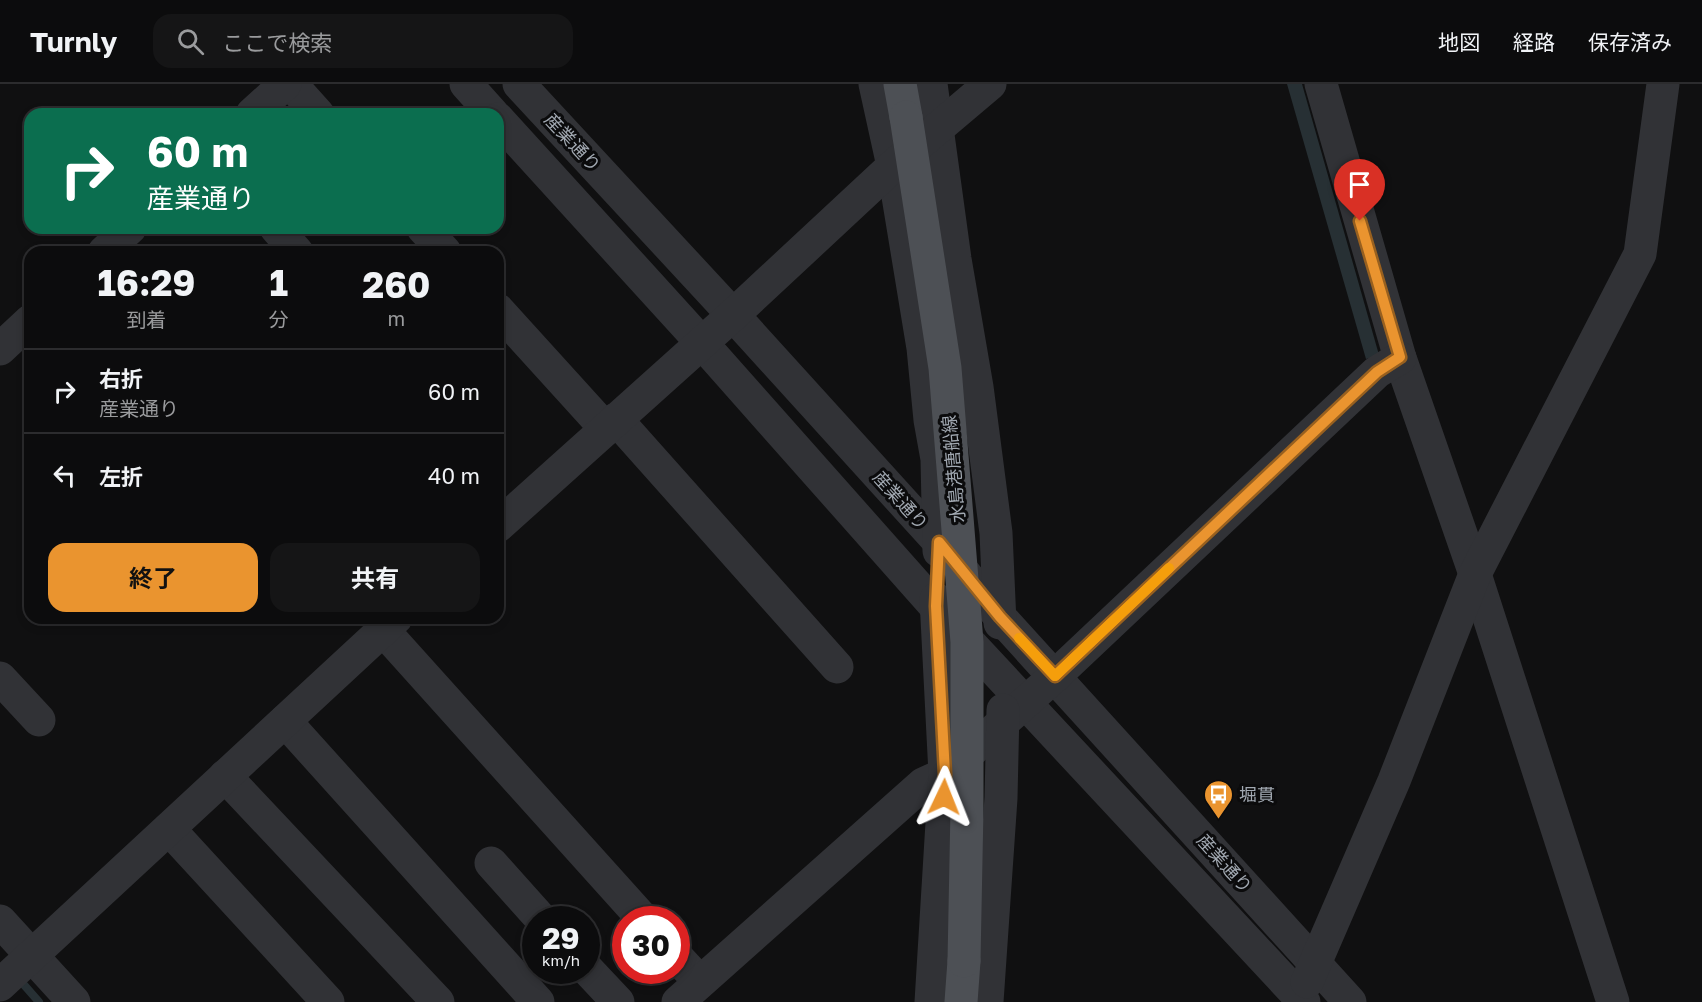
<!DOCTYPE html>
<html lang="ja">
<meta charset="utf-8">
<style>
:root{--surface:#0c0c0d;--page:#151516;--text:#f1f3f6;--muted:#9a9b9d;--line:#2c2c2e;--accent:#ea942f}
body{margin:0;font-family:"Golos Text","Noto Sans JP",sans-serif;background:var(--page);color:var(--text);height:100vh;display:flex;flex-direction:column;font-size:22px;white-space:nowrap}
*{box-sizing:border-box;margin:0}
p{font-size:20px;color:var(--muted)}
.icon{flex:none;width:33px;height:33px;fill:none;stroke:currentColor;stroke-width:2;stroke-linecap:round;stroke-linejoin:round}
.map{position:relative;flex:1;overflow:hidden}
.drawer{position:absolute;left:24px;top:162px;width:480px;height:378px;display:flex;flex-direction:column;background:var(--surface);border-radius:18px;box-shadow:0 3px 9px #0003,0 0 0 2px var(--line)}
.drawer>*{flex:none}
.banner{position:absolute;left:24px;top:24px;width:480px;height:126px;border-radius:18px;box-shadow:0 3px 9px #0003,0 0 0 2px var(--line);background:#0b6e4f;color:#fff;overflow:hidden}
.speed{position:absolute;left:522px;top:822px;display:flex;gap:12px;font-size:30px;font-weight:700;text-align:center}
.speed>*{display:grid;place-content:center;width:78px;height:78px;border-radius:50%;background:var(--surface);box-shadow:0 3px 9px #0003,0 0 0 2px var(--line);line-height:1}
.speed small{font-size:15px;font-weight:400}
.speed .limit{border:9px solid #d22;background:#fff;color:#111}
.pin{position:absolute;display:grid;place-items:center;width:51px;height:51px;color:#fff;margin:-62px -26px;border-radius:50% 50% 50% 0;rotate:-45deg;box-shadow:0 0 6px #0007}
.pin .icon{rotate:45deg}
.me{position:absolute;width:66px;margin:-33px;rotate:2deg;stroke-linejoin:round;filter:drop-shadow(0 0 4px #0008)}
.turn{display:flex;align-items:center;gap:21px;height:126px;padding:0 24px;font-size:27px}
.turn .icon{width:78px;height:78px;stroke-width:2.5}
.turn b{display:block;font-size:42px;line-height:51px}
.eta{display:flex;justify-content:space-evenly;align-items:center;height:102px;text-align:center}
.eta b{font-size:36px;font-weight:700;line-height:42px}
.button{display:flex;gap:12px;margin-top:auto;padding:12px 24px}
.button a{flex:1;height:69px;border-radius:18px;background:var(--accent);color:#111;font-size:24px;font-weight:700;line-height:69px;text-align:center}
.button a+a{background:var(--page);color:var(--text)}
ul{padding:0;list-style:none}
li{display:flex;align-items:center;gap:18px;height:84px;padding:0 24px;border-top:2px solid var(--line)}
li div{flex:1}
li b{display:block;font-size:22px}
li em{font-style:normal}
header{display:flex;align-items:center;gap:36px;box-sizing:border-box;height:84px;padding:0 30px;background:var(--surface);border-bottom:2px solid var(--line)}
header strong{font-size:28px}
nav{display:flex;gap:33px;margin-inline-start:auto;font-size:21px}
.search{width:420px;height:54px;background:var(--page);display:flex;align-items:center;gap:15px;box-sizing:border-box;padding:0 21px;border-radius:18px;color:var(--muted);font-size:22px}
.map>svg:first-child{display:block}
</style>
<header>
<strong>Turnly</strong>
<div class="search"><svg class="icon" aria-label="search" viewBox="0 0 24 24"><circle cx="10" cy="10" r="6"/><path d="M15 15l6 6"/></svg>ここで検索</div>
<nav><a>地図</a><a>経路</a><a>保存済み</a></nav>
</header>
<div class="map">
<svg width="1702" height="918" viewBox="0 0 1702 918">
<rect width="100%" height="100%" fill="#101011"/>
<polygon fill="#273034" points="1287,0 1302,0 1379,271 1366,275"/>
<g fill="none" stroke-linecap="round" stroke-linejoin="round">
<polyline stroke="#273034" stroke-width="8" points="18,894 39,918"/>
<g stroke="#313236" stroke-width="33">
<polyline points="291,0 318,30"/>
<polyline points="466,0 493,30"/>
<polyline points="519,0 733,231 939,458 1000,533 1350,918"/>
<polyline points="875,0 893,82 923,264 930,336 937,375 939,467"/>
<polyline points="931,0 955,175 977,303 996,449 1000,539"/>
<polyline points="1321,0 1400,274 1475,490 1613,918"/>
<polyline points="252,30 285,0"/>
<polyline points="498,35 701,258 936,523 1304,918"/>
<polyline points="276,144 297,168"/>
<polyline points="423,144 445,168"/>
<polyline points="104,168 130,144"/>
<polyline points="498,226 606,345"/>
<polyline points="0,265 30,237"/>
<polyline points="616,335 837,583"/>
<polyline points="498,442 733,231 893,82 990,0"/>
<polyline points="383,546 644,836"/>
<polyline points="0,594 39,636"/>
<polyline points="285,637 538,918"/>
<polyline points="225,692 438,918"/>
<polyline points="169,745 328,918"/>
<polyline points="491,779 542,836"/>
<polyline points="0,837 74,918"/>
<polyline points="676,872 700,898"/>
<polyline points="586,884 618,918"/>
<polyline points="1307,898 1394,697 1475,490 1640,170 1663,0"/>
<polyline points="0,901 396,534"/>
<polyline points="678,918 923,700 945,690 1055,592 1377,288 1400,274"/>
<polyline points="931,918 945,690 936,515"/>
<polyline points="987,918 1001,714 1003,626"/>
</g>
<g stroke="#4d5055" stroke-width="33">
<polyline points="900,0 906,33"/>
<polyline points="961,918 964,877"/>
</g>
<polyline stroke="#4d5055" stroke-width="33" points="906,33 945,284 967,558 967,724 964,877"/>
</g>
<g fill="none" stroke-linecap="round" stroke-linejoin="round">
<defs>
<polyline id="route" points="944,713 945,690 936,522 939,458 1000,533 1055,592 1377,288 1400,273 1360,137"/>
</defs>
<use href="#route" stroke="#98601f" stroke-width="15"/>
<use href="#route" stroke="#ea942f" stroke-width="10"/>
<polyline stroke="#f59e0b" stroke-width="10" points="1019,554 1055,592 1169,484"/>
</g>
<defs>
<symbol id="bus-pin" viewBox="-11 -11 22 30"><path d="M0 17L-7.5 6A9.5 9.5 0 1 1 7.5 6Z" fill="#ea942f" stroke="#0b0b0c"/><path d="M-5-6H5V4H4V6H2V4H-2V6H-4V4H-5ZM-3.5-4V0h7V-4ZM-3.5 1.2v1.5H-2V1.2ZM2 1.2v1.5H3.5V1.2Z" fill="#fff"/></symbol>
</defs>
<g fill-rule="evenodd">
<use href="#bus-pin" x="1202" y="694" width="33" height="45"/>
</g>
<g text-anchor="middle" dominant-baseline="central" stroke-width="6" stroke-linejoin="round" paint-order="stroke">
<g font-size="18" fill="#a1a8b1" stroke="#0b0b0c">
<text transform="translate(573 58) rotate(47)">産業通り</text>
<text transform="translate(953 385) rotate(-95)">水島港唐船線</text>
<text transform="translate(901 416) rotate(48)">産業通り</text>
<text transform="translate(1225 779) rotate(48)">産業通り</text>
</g>
<g font-size="18" fill="#a1a8b1" stroke="#0b0b0c" text-anchor="start">
<text x="1239" y="710">堀貫</text>
</g>
</g>
</svg>
<div class="speed"><div>29<small>km/h</small></div><div class="limit">30</div></div>
<div class="pin" style="left:1360px;top:137px;background:#d93025"><svg class="icon" aria-label="arrive" viewBox="0 0 24 24"><path d="M6 21V4h12l-3 4 3 4H6"/></svg></div>
<svg class="me" style="left:944px;top:713px" viewBox="-20 -20 40 40"><path d="M0-17L14 15 0 8-14 15z" fill="#ea942f" stroke="#fff" stroke-width="4"/></svg>
<div class="banner">
<div class="turn"><svg class="icon" aria-label="right" viewBox="0 0 24 24"><path d="M7 20v-9h11M14 6l5 5-5 5"/></svg><div><b>60 m</b>産業通り</div></div>
</div>
<section class="drawer">
<div class="eta">
<div><b>16:29</b><p>到着</p></div>
<div><b>1</b><p>分</p></div>
<div><b>260</b><p>m</p></div>
</div>
<ul>
<li><svg class="icon" aria-label="right" viewBox="0 0 24 24"><path d="M7 20v-9h11M14 6l5 5-5 5"/></svg><div><b>右折</b><p>産業通り</p></div><em>60 m</em></li>
<li><svg class="icon" aria-label="left" viewBox="0 0 24 24"><path d="M17 20v-9H6M10 6l-5 5 5 5"/></svg><div><b>左折</b></div><em>40 m</em></li>
</ul>
<div class="button"><a>終了</a><a>共有</a></div>
</section>
</div>
